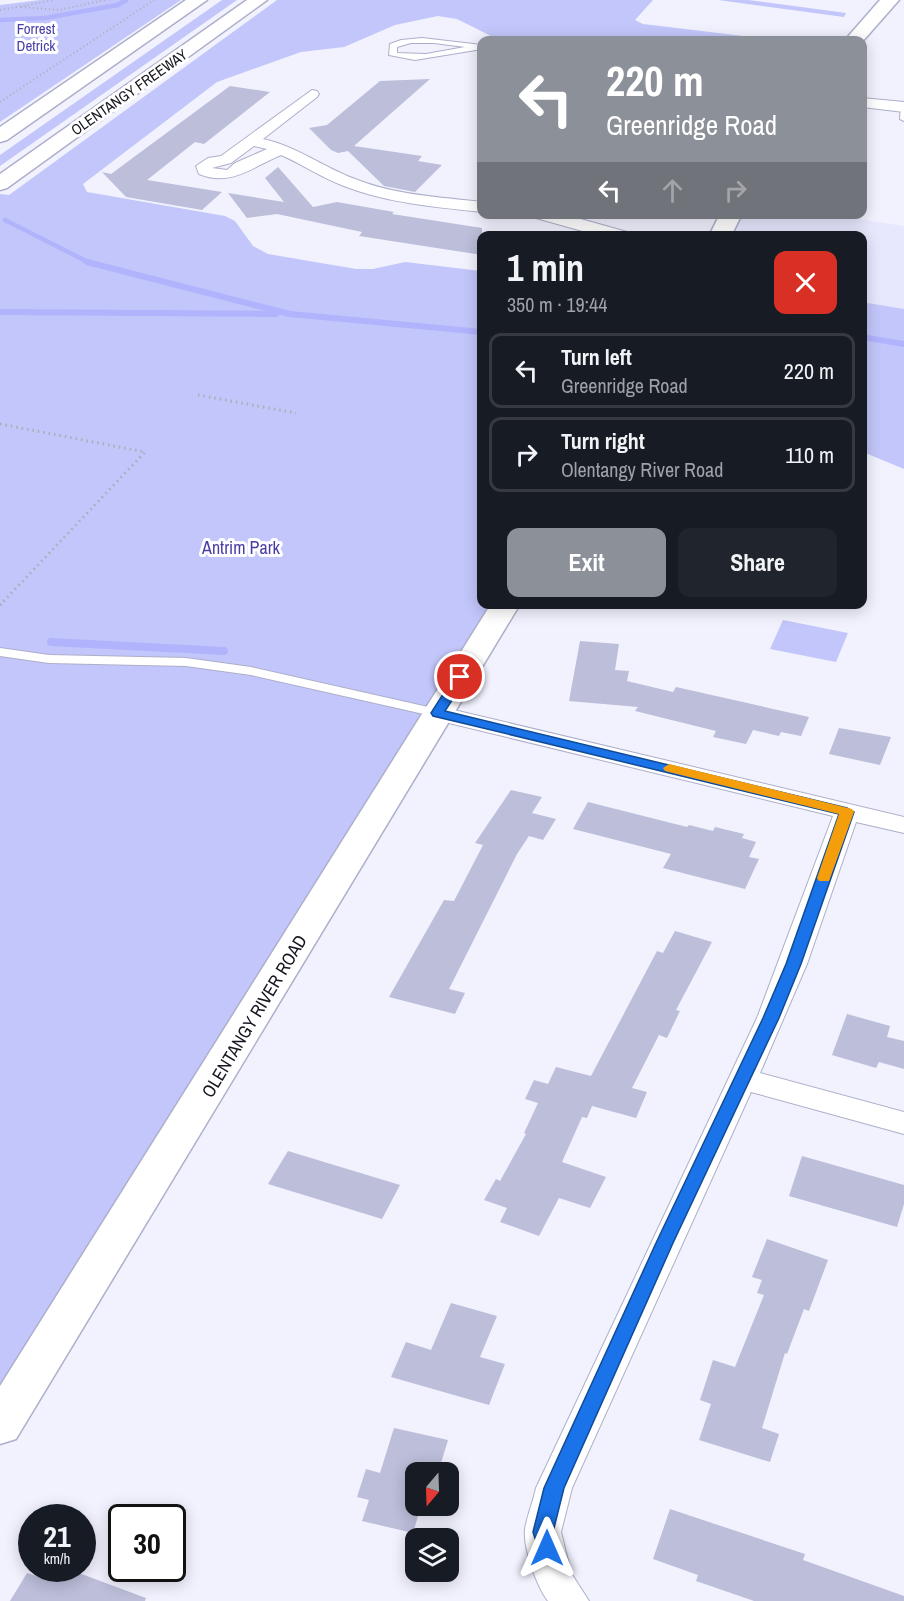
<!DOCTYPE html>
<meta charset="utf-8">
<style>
:root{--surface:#171b24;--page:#20242c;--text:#f1f3f6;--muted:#9ea1a6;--line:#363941;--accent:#8c9099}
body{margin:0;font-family:"Archivo Narrow",sans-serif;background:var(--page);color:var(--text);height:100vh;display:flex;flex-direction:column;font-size:22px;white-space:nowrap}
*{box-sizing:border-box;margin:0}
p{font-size:20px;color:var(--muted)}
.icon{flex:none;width:33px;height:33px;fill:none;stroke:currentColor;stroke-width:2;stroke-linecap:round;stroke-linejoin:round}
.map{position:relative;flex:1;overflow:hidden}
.sheet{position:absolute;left:477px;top:231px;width:390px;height:378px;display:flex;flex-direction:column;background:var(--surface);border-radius:12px;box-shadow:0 3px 15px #0003}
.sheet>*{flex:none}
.guide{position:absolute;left:477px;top:36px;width:390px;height:183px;border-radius:12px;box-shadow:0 3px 15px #0003;background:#8c9099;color:#fff;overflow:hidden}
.needle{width:39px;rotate:199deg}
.fabs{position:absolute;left:405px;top:1462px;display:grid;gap:12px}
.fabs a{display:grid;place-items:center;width:54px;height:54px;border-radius:12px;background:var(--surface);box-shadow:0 3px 15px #0003;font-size:30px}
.speed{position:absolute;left:18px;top:1504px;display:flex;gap:12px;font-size:30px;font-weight:700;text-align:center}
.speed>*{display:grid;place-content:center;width:78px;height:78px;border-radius:50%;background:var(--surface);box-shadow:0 3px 15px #0003;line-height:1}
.speed small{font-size:15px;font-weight:400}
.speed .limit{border:3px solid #111;border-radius:9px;background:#fff;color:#111}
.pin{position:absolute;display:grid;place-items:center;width:51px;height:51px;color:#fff;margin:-26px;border:3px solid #fff;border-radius:50%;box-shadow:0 2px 6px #0007}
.me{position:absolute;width:66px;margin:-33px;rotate:0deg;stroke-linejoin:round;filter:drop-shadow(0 0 4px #0008)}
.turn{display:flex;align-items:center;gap:21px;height:126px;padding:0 30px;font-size:27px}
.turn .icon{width:78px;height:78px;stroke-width:2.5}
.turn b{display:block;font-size:42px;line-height:51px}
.lanes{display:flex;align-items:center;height:57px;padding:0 30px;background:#0003;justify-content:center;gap:30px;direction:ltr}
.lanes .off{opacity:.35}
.round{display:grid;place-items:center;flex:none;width:63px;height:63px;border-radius:12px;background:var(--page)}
.headline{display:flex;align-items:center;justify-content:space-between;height:102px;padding:0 30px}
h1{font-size:36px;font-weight:700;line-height:45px}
.action{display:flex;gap:12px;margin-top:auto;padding:12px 30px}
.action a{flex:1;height:69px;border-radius:12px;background:var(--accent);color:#fff;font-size:24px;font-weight:700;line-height:69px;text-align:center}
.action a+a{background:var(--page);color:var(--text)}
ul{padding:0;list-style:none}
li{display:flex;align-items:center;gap:18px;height:75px;margin:0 12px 9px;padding:0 18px;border:3px solid var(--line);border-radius:12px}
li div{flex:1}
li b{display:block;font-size:22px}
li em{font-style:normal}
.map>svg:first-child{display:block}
</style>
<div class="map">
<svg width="904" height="1601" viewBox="0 0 904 1601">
<rect width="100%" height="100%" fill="#f1f2fe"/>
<polygon fill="#e7e8fe" points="740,215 832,215 904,226 904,309 863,302 862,236 729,236"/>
<g fill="#c3c6fa">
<polygon points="40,0 181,0 0,122 0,5"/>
<polygon points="222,0 237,0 0,166 0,155"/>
<polygon points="277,0 653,0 635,20 643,24 776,40 493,40 489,35 457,19 438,16 395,25 344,47 301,52 217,82 83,184 87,192 225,216 235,221 253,246 268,254 356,269 373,269 405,262 481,271 482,604 506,605 0,1425 0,194 9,195"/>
<polygon points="718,0 748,0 846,13 844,17"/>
<polygon points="862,302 904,309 904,469 863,452"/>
<polygon points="783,620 848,633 836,662 770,649"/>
</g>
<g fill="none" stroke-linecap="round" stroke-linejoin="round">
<g stroke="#b1b3fd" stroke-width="4.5">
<polyline points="0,20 45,18 118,5 126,0"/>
<polyline points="5,220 90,263"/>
</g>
<g stroke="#b1b3fd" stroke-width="6">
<polyline points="87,262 290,314 482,332"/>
<polyline points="0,312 276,314"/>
<polyline points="862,337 904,344"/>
</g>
<polyline stroke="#b1b3fd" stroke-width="8" points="51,642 224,651"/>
</g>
<g fill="#bcbeda">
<polygon points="430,79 354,146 422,156 418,161 442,165 415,192 384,186 348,151 338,153 331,150 309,128 327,125 380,81"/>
<polygon points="230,86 270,92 204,144 195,142 147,180 222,192 202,210 126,197 102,172 111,174"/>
<polygon points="278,167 313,207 337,202 394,212 392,214 482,228 482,255 359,236 362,232 277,214 247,218 228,193 284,202 265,178"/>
<polygon points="580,641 619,644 615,670 629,671 627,681 673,692 676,687 809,717 801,736 781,732 779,736 753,730 746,744 713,737 716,731 635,711 638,707 569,701"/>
<polygon points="839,728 891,737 880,765 829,754"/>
<polygon points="511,790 542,797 532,813 556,819 543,840 529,836 517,854 449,989 465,993 455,1014 389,997 444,900 454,901 483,845 475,843"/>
<polygon points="588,802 687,827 689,825 713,831 715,827 744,834 742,838 756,842 749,857 759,859 745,889 663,868 671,854 573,829"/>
<polygon points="675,931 712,942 676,1010 680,1011 667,1038 659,1035 632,1088 647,1092 636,1118 592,1106 587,1118 582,1117 562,1162 606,1177 590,1208 559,1198 539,1236 500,1222 507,1208 484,1200 496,1179 500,1181 526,1134 524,1133 538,1103 525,1099 534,1080 548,1084 556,1067 591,1076 657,951 663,953"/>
<polygon points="847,1014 890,1026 887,1037 904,1041 904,1069 879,1062 876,1068 832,1055"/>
<polygon points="288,1151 400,1185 382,1219 268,1184"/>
<polygon points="802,1156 904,1185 904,1204 897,1227 789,1196"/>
<polygon points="767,1239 828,1260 809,1311 804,1309 787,1354 785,1353 762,1428 779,1434 770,1462 699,1440 711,1404 700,1400 713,1360 735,1367 764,1295 757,1293 762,1280 752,1277"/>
<polygon points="451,1303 497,1316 480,1357 505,1364 489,1405 391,1377 406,1342 431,1350"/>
<polygon points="394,1428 448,1440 438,1473 416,1473 416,1506 421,1506 413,1533 362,1521 369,1500 357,1497 366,1469 380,1473"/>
<polygon points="670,1509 805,1554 803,1560 904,1596 904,1601 754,1601 696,1581 698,1575 653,1559"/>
<polygon points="40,1569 68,1569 146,1598 145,1601 10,1601 27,1573 36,1576"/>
</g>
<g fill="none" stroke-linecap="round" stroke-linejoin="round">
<defs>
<g id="service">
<path d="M422,38L482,45V49L415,60L389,55L390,44L401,40ZM411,43H434L465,47L426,54L397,53V47Z"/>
<polygon points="901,105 904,105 904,121 900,119"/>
<polygon points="0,648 49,655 186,658 251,667 437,709 443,713 437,717 251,675 186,666 49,663 0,656"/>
</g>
<g id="minor">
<path d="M312,90L317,91L319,94L317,97L263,139C296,146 323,167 355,179C395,195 439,197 482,202V212C435,207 387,203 344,186C322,178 302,164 281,155C252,167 231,187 199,174L196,166L208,158L221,156ZM254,146L267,149L235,163L227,170L212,168L231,163Z"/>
<polygon points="862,98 904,102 904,112 862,107"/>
<polygon points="534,214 563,214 627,232 629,236 600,236 536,218"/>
<path d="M437,706L904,817V833L856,822L807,964L760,1073L904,1112V1134L751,1092L572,1488L561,1532L571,1573L589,1601H548C537,1587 523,1548 525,1529C527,1516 533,1502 536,1488L757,1018L833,816L428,718L425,713L428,708Z"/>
</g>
<g id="secondary">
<polygon points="880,0 899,0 862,42 845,40"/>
<polygon points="720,214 742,214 731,236 709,236"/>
<polygon points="491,604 520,604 16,1439 0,1444 0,1386"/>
</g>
<g id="motorway">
<polygon points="186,0 207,0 7,140 0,142 0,127"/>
<polygon points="247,0 267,0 7,188 0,190 0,174"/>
</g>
</defs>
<use href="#service" stroke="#adafca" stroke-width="2"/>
<use href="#minor" stroke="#adafca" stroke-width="2"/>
<use href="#secondary" stroke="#adafca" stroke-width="3"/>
<use href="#motorway" stroke="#adafca" stroke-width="3"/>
<g stroke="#acadb8" stroke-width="2" stroke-dasharray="1 3" stroke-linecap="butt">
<polyline points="21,7 59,10 105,0"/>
<polyline points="0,10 54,0"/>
<polyline points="0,102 154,0"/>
</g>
<g stroke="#acadb8" stroke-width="3" stroke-dasharray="1.5 4" stroke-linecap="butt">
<polyline points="198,395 296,413"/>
<polyline points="0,424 145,452 3,602"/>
</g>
<polyline stroke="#acadb8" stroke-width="4" stroke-dasharray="1.5 4.5" stroke-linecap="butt" points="0,605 4,600"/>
<use href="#service" fill="#fff" fill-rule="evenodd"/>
<use href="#minor" fill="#fff" fill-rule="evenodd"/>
<use href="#secondary" fill="#fff" fill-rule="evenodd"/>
<use href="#motorway" fill="#fff" fill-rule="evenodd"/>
</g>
<polygon fill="#1a73e8" stroke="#114b97" stroke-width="1.5" points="460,673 467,677 445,711 847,808 854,812 801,964 779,1018 673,1243 564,1488 553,1532 556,1548 554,1554 547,1557 540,1554 533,1532 544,1488 656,1243 763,1018 786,964 839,814 433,716 431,713 456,674"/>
<polygon fill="#f59e0b" points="669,764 852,809 854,812 829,881 819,881 817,878 839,814 665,771 663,768"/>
<g text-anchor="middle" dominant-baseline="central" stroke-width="6" stroke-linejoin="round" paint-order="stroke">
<g font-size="15" fill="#493ea6" stroke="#fff">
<text x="36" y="28">Forrest<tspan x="36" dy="17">Detrick</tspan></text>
</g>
<g font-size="15" fill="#161620" stroke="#fff">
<text transform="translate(129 92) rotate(-35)">OLENTANGY FREEWAY</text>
</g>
<g font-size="18" fill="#493ea6" stroke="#fff">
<text x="241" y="547">Antrim Park</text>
</g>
<g font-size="18" fill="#161620" stroke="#fff">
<text transform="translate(254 1016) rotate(-59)">OLENTANGY RIVER ROAD</text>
</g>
</g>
</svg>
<div class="fabs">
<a><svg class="needle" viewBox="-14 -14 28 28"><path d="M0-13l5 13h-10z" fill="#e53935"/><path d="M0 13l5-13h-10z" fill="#9ea1a6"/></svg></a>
<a><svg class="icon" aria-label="layers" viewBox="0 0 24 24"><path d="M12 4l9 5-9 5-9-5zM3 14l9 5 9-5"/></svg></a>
</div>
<div class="speed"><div>21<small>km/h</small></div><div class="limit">30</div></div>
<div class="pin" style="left:460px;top:677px;background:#d93025"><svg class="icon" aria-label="arrive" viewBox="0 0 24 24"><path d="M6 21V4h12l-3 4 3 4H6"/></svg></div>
<svg class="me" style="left:547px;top:1548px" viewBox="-20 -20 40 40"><path d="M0-17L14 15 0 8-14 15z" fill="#1a73e8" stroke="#fff" stroke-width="4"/></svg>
<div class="guide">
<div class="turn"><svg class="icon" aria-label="left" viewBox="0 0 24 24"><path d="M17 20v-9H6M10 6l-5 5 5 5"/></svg><div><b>220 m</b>Greenridge Road</div></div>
<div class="lanes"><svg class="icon" aria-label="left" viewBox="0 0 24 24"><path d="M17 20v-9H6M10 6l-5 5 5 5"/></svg><svg class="icon off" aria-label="ahead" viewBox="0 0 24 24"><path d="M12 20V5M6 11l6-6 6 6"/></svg><svg class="icon off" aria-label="right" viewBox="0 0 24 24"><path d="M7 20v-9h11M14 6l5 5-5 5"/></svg></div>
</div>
<section class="sheet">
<div class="headline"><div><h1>1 min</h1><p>350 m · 19:44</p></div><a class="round" style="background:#d93025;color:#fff"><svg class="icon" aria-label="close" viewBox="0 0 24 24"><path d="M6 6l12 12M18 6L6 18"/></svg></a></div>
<ul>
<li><svg class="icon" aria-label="left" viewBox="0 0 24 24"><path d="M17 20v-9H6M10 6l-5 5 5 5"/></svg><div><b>Turn left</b><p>Greenridge Road</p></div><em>220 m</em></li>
<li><svg class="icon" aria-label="right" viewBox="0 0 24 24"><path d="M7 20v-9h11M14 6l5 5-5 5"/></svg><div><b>Turn right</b><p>Olentangy River Road</p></div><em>110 m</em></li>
</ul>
<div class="action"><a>Exit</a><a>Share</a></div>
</section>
</div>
